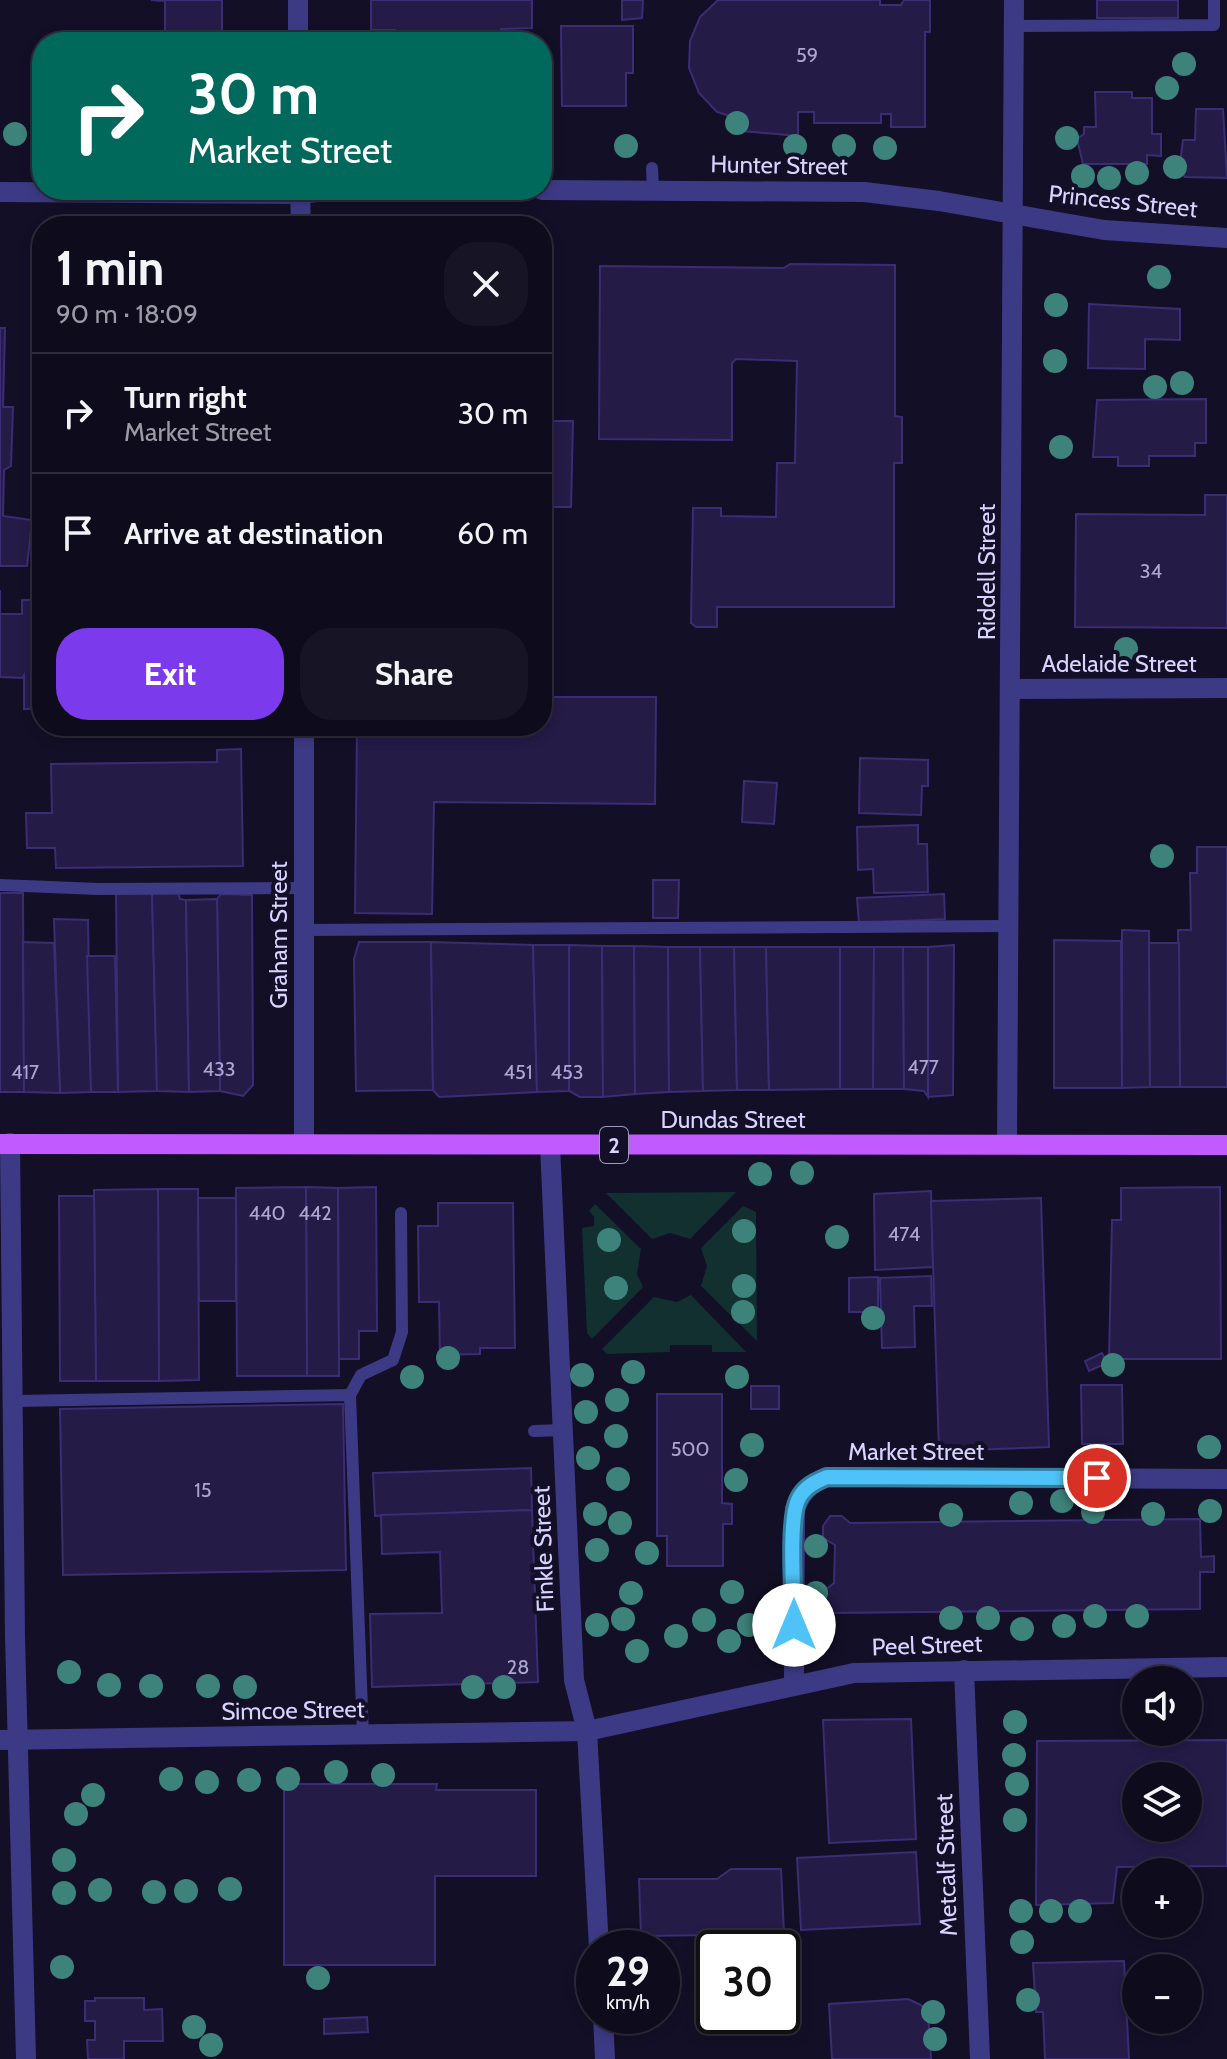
<!DOCTYPE html>
<meta charset="utf-8">
<style>
:root{--surface:#0e0b1c;--page:#171425;--text:#f1f3f6;--muted:#9b9ba3;--line:#2e2b3b;--accent:#7c3aed}
body{margin:0;font-family:Cabin,sans-serif;background:var(--page);color:var(--text);height:100vh;display:flex;flex-direction:column;font-size:30px;white-space:nowrap}
*{box-sizing:border-box;margin:0}
p{font-size:26px;color:var(--muted)}
.icon{flex:none;width:44px;height:44px;fill:none;stroke:currentColor;stroke-width:2;stroke-linecap:round;stroke-linejoin:round}
.map{position:relative;flex:1;overflow:hidden}
.sheet{position:absolute;left:32px;top:216px;width:520px;height:520px;display:flex;flex-direction:column;background:var(--surface);border-radius:32px;box-shadow:0 4px 12px #0003,0 0 0 2px var(--line)}
.sheet>*{flex:none}
.hud{position:absolute;left:32px;top:32px;width:520px;height:168px;border-radius:32px;box-shadow:0 4px 12px #0003,0 0 0 2px var(--line);background:#00695c;color:#fff;overflow:hidden}
.controls{position:absolute;left:1122px;top:1666px;display:grid;gap:16px}
.controls a{display:grid;place-items:center;width:80px;height:80px;border-radius:50%;background:var(--surface);box-shadow:0 4px 12px #0003,0 0 0 2px var(--line);font-size:40px}
.speed{position:absolute;left:576px;top:1930px;display:flex;gap:16px;font-size:40px;font-weight:700;text-align:center}
.speed>*{display:grid;place-content:center;width:104px;height:104px;border-radius:50%;background:var(--surface);box-shadow:0 4px 12px #0003,0 0 0 2px var(--line);line-height:1}
.speed small{font-size:20px;font-weight:400}
.speed .limit{border:4px solid #111;border-radius:12px;background:#fff;color:#111}
.pin{position:absolute;display:grid;place-items:center;width:68px;height:68px;color:#fff;margin:-34px;border:4px solid #fff;border-radius:50%;box-shadow:0 2px 8px #0007}
.me{position:absolute;width:88px;margin:-44px;rotate:0deg;stroke-linejoin:round;filter:drop-shadow(0 0 6px #0008)}
.turn{display:flex;align-items:center;gap:28px;height:168px;padding:0 24px;font-size:36px}
.turn .icon{width:104px;height:104px;stroke-width:2.5}
.turn b{display:block;font-size:56px;line-height:68px}
.round{display:grid;place-items:center;flex:none;width:84px;height:84px;border-radius:32px;background:var(--page)}
.head{display:flex;align-items:center;justify-content:space-between;height:136px;padding:0 24px}
h1{font-size:48px;font-weight:800;line-height:60px}
.button{display:flex;gap:16px;margin-top:auto;padding:16px 24px}
.button a{flex:1;height:92px;border-radius:32px;background:var(--accent);color:#fff;font-size:32px;font-weight:800;line-height:92px;text-align:center}
.button a+a{background:var(--page);color:var(--text)}
ul{padding:0;list-style:none}
li{display:flex;align-items:center;gap:24px;height:120px;padding:0 24px;border-top:2px solid var(--line)}
li div{flex:1}
li b{display:block;font-size:30px}
li em{font-style:normal}
.map>svg:first-child{display:block}
</style>
<div class="map">
<svg width="1227" height="2059" viewBox="0 0 1227 2059">
<rect width="100%" height="100%" fill="#130f26"/>
<g fill="#12302f">
<polygon points="736,1192 690,1239 670,1233 652,1239 606,1193"/>
<polygon points="595,1204 641,1249 637,1274 643,1287 592,1339 587,1333 582,1228 594,1226 594,1217 589,1211"/>
<polygon points="743,1206 756,1212 757,1341 701,1286 707,1266 701,1248"/>
<polygon points="691,1295 746,1352 712,1352 712,1345 670,1345 670,1352 607,1354 602,1349 654,1297 677,1302"/>
</g>
<g fill="#241b47" stroke="#3b2d73" stroke-width="2" fill-rule="evenodd">
<polygon points="151,0 222,0 222,42 165,42 165,1"/>
<polygon points="371,0 532,0 532,28 501,29 501,42 395,42 395,30 371,30"/>
<polygon points="622,0 643,0 642,18 622,20"/>
<polygon points="718,0 880,0 880,5 901,5 904,0 930,0 930,32 925,32 925,127 891,127 891,114 881,114 881,123 814,123 814,112 798,112 798,136 742,131 742,120 717,112 699,93 689,68 690,41 700,17"/>
<rect x="1097" y="0" width="81" height="18"/>
<polygon points="561,26 633,26 633,73 626,73 626,106 562,106"/>
<polygon points="1095,92 1132,92 1132,98 1152,98 1152,134 1161,134 1161,156 1147,155 1147,164 1083,164 1077,139 1084,134 1084,127 1096,127"/>
<polygon points="1196,109 1223,109 1227,178 1185,177 1179,171 1183,140 1195,140"/>
<polygon points="790,264 895,265 895,416 902,417 902,463 894,463 894,607 717,607 717,627 696,627 691,623 693,508 721,508 721,516 776,517 777,463 795,463 797,361 736,359 732,363 732,440 599,439 600,266 784,268"/>
<polygon points="1089,304 1180,309 1180,340 1145,339 1145,369 1088,368"/>
<polygon points="0,328 5,328 3,407 13,407 11,466 4,470 3,516 32,520 27,566 0,566"/>
<polygon points="1206,399 1206,443 1195,443 1195,456 1149,456 1149,466 1118,466 1118,457 1093,457 1097,400"/>
<polygon points="542,421 573,421 571,507 542,507"/>
<polygon points="1205,495 1227,495 1227,628 1075,627 1076,514 1205,515"/>
<polygon points="0,590 0,614 22,614 22,600 42,600 42,709 24,709 24,675 22,678 0,677"/>
<polygon points="542,598 551,599 551,618 542,617"/>
<polygon points="542,697 656,697 655,804 434,802 432,914 355,913 357,726 542,726"/>
<polygon points="241,749 243,866 56,868 55,848 27,848 26,813 52,813 51,764 217,762 217,750"/>
<polygon points="860,758 928,760 928,786 922,786 921,815 859,813"/>
<polygon points="744,781 777,783 774,824 742,822"/>
<polygon points="918,825 918,844 927,844 928,892 874,893 873,869 858,870 857,827"/>
<polygon points="1197,847 1227,847 1227,1087 1180,1087 1178,930 1191,930 1190,873 1197,873"/>
<polygon points="653,880 679,880 678,918 653,918"/>
<polygon points="0,893 23,893 24,1092 0,1092"/>
<polygon points="116,893 152,893 157,1091 118,1092"/>
<polygon points="152,893 178,893 180,899 186,900 189,1092 157,1091"/>
<polygon points="221,894 252,895 253,1085 243,1096 220,1091 217,899"/>
<polygon points="944,894 945,919 859,923 857,898"/>
<polygon points="217,899 220,1091 189,1092 186,900"/>
<polygon points="54,919 88,920 91,1092 60,1093"/>
<polygon points="1122,930 1149,931 1150,1087 1122,1088"/>
<polygon points="1054,940 1121,941 1122,1088 1054,1088"/>
<polygon points="23,942 54,943 60,1093 24,1092"/>
<polygon points="359,942 431,942 433,1090 356,1091 354,959"/>
<polygon points="431,942 533,945 537,1092 439,1097 433,1090"/>
<polygon points="1149,943 1179,943 1180,1087 1150,1087"/>
<polygon points="533,945 569,945 569,1091 537,1092"/>
<polygon points="569,945 602,946 603,1097 580,1097 569,1091"/>
<polygon points="954,945 953,1095 928,1097 928,947"/>
<polygon points="602,946 634,946 635,1094 603,1097"/>
<polygon points="634,946 668,947 669,1092 635,1094"/>
<polygon points="668,947 700,947 703,1091 669,1092"/>
<polygon points="700,947 734,947 737,1090 703,1091"/>
<polygon points="734,947 766,947 769,1090 737,1090"/>
<polygon points="766,947 840,947 840,1089 769,1090"/>
<polygon points="840,947 874,947 873,1089 840,1089"/>
<polygon points="874,947 903,947 904,1089 873,1089"/>
<polygon points="903,947 928,947 928,1097 924,1091 904,1089"/>
<polygon points="87,956 115,956 118,1092 91,1092"/>
<polygon points="306,1187 338,1188 339,1376 307,1376"/>
<polygon points="306,1187 307,1376 237,1376 236,1188"/>
<polygon points="376,1187 377,1331 359,1331 359,1359 339,1359 338,1188"/>
<polygon points="1220,1187 1221,1359 1109,1359 1112,1220 1121,1220 1121,1188"/>
<polygon points="158,1189 198,1189 199,1380 159,1381"/>
<polygon points="158,1189 159,1381 96,1381 94,1190"/>
<polygon points="931,1191 933,1267 875,1270 874,1194"/>
<polygon points="59,1196 94,1196 96,1381 60,1381"/>
<polygon points="198,1198 236,1198 236,1301 199,1301"/>
<polygon points="1041,1198 1049,1447 939,1451 931,1201"/>
<polygon points="438,1203 513,1203 515,1348 480,1348 480,1354 440,1355 439,1302 419,1302 418,1226 438,1226"/>
<polygon points="931,1276 932,1306 914,1306 915,1347 882,1348 880,1278"/>
<polygon points="878,1277 878,1312 849,1312 849,1278"/>
<polygon points="1102,1353 1107,1363 1089,1371 1085,1361"/>
<polygon points="1081,1385 1122,1385 1123,1444 1082,1444"/>
<rect x="751" y="1386" width="28" height="23"/>
<polygon points="657,1394 722,1394 722,1503 732,1504 732,1524 723,1524 723,1566 667,1566 667,1536 657,1536"/>
<polygon points="343,1404 346,1570 63,1575 60,1409"/>
<polygon points="531,1468 532,1510 375,1516 373,1473"/>
<polygon points="532,1510 538,1682 372,1687 370,1614 442,1613 440,1552 382,1554 381,1515"/>
<polygon points="830,1516 842,1516 850,1523 1200,1519 1201,1557 1214,1556 1214,1572 1200,1572 1200,1609 831,1613 825,1605 824,1591 834,1583 835,1545 823,1538 823,1526"/>
<polygon points="911,1719 916,1839 829,1843 823,1720"/>
<path d="M1227,1740V1866L1117,1867L1113,1903L1036,1905L1037,1741ZM1136,1776H1188V1828H1136Z"/>
<polygon points="284,1784 437,1784 436,1790 536,1790 536,1876 435,1876 435,1965 284,1965"/>
<polygon points="916,1852 920,1924 801,1930 797,1858"/>
<polygon points="731,1869 781,1869 784,1934 641,1936 639,1879 717,1879"/>
<polygon points="1124,1961 1129,2059 1045,2059 1043,2012 1036,2012 1033,1963"/>
<polygon points="95,1998 144,1998 144,2010 162,2009 163,2041 124,2041 124,2059 88,2059 87,2040 95,2040 95,2021 85,2021 85,2001 95,2001"/>
<polygon points="908,1999 921,2005 928,2013 931,2059 832,2059 829,2004"/>
<polygon points="367,2017 368,2032 324,2034 324,2019"/>
</g>
<g fill="none" stroke-linecap="round" stroke-linejoin="round">
<g stroke="#3d3a85" stroke-width="12">
<polyline points="1014,26 1214,25 1214,0"/>
<polyline points="652,168 653,190"/>
<polyline points="0,885 98,889 304,888"/>
<polyline points="304,930 1008,926"/>
<polyline points="350,1395 361,1375 393,1360 402,1332 401,1213"/>
<polyline points="15,1401 350,1395 363,1735"/>
<polyline points="534,1431 565,1430"/>
</g>
<g stroke="#3d3a85" stroke-width="20">
<polyline points="298,0 298,42"/>
<polyline points="300,190 301,226"/>
<polyline points="542,190 864,192 939,201 1104,230 1227,238"/>
<polyline points="0,192 300,194 333,190"/>
<polyline points="1011,689 1227,688"/>
<polyline points="304,726 304,1143"/>
<polyline points="10,1143 15,1636 26,2059"/>
<polyline points="1007,1144 1014,0"/>
<polyline points="550,1145 574,1680 587,1731 599,1948"/>
<polyline points="964,1670 980,2059"/>
<path d="M794,1683L795,1509C801,1492 810,1484 827,1477L1227,1479"/>
<polyline points="0,1740 587,1731 854,1673 1227,1667"/>
<polyline points="603,2016 605,2059"/>
</g>
<polyline stroke="#c25bff" stroke-width="20" points="0,1144 1227,1145"/>
</g>
<g fill="#3d827b">
<circle cx="1184" cy="64" r="12"/>
<circle cx="1167" cy="88" r="12"/>
<circle cx="737" cy="123" r="12"/>
<circle cx="15" cy="134" r="12"/>
<circle cx="1067" cy="138" r="12"/>
<circle cx="626" cy="146" r="12"/>
<circle cx="795" cy="146" r="12"/>
<circle cx="844" cy="146" r="12"/>
<circle cx="885" cy="148" r="12"/>
<circle cx="1175" cy="167" r="12"/>
<circle cx="1137" cy="173" r="12"/>
<circle cx="1083" cy="176" r="12"/>
<circle cx="1109" cy="178" r="12"/>
<circle cx="1159" cy="277" r="12"/>
<circle cx="1056" cy="305" r="12"/>
<circle cx="1055" cy="361" r="12"/>
<circle cx="1182" cy="383" r="12"/>
<circle cx="1155" cy="387" r="12"/>
<circle cx="1061" cy="447" r="12"/>
<circle cx="1126" cy="649" r="12"/>
<circle cx="1162" cy="856" r="12"/>
<circle cx="802" cy="1173" r="12"/>
<circle cx="760" cy="1174" r="12"/>
<circle cx="744" cy="1231" r="12"/>
<circle cx="837" cy="1237" r="12"/>
<circle cx="609" cy="1240" r="12"/>
<circle cx="744" cy="1286" r="12"/>
<circle cx="616" cy="1288" r="12"/>
<circle cx="743" cy="1312" r="12"/>
<circle cx="873" cy="1318" r="12"/>
<circle cx="448" cy="1358" r="12"/>
<circle cx="1113" cy="1365" r="12"/>
<circle cx="633" cy="1372" r="12"/>
<circle cx="582" cy="1375" r="12"/>
<circle cx="412" cy="1377" r="12"/>
<circle cx="737" cy="1377" r="12"/>
<circle cx="617" cy="1400" r="12"/>
<circle cx="586" cy="1412" r="12"/>
<circle cx="616" cy="1436" r="12"/>
<circle cx="752" cy="1445" r="12"/>
<circle cx="1209" cy="1447" r="12"/>
<circle cx="588" cy="1458" r="12"/>
<circle cx="618" cy="1479" r="12"/>
<circle cx="736" cy="1480" r="12"/>
<circle cx="1062" cy="1501" r="12"/>
<circle cx="1021" cy="1503" r="12"/>
<circle cx="1210" cy="1511" r="12"/>
<circle cx="1093" cy="1512" r="12"/>
<circle cx="595" cy="1514" r="12"/>
<circle cx="1153" cy="1514" r="12"/>
<circle cx="951" cy="1515" r="12"/>
<circle cx="620" cy="1523" r="12"/>
<circle cx="816" cy="1546" r="12"/>
<circle cx="597" cy="1550" r="12"/>
<circle cx="647" cy="1553" r="12"/>
<circle cx="732" cy="1592" r="12"/>
<circle cx="631" cy="1593" r="12"/>
<circle cx="816" cy="1593" r="12"/>
<circle cx="1095" cy="1616" r="12"/>
<circle cx="1137" cy="1616" r="12"/>
<circle cx="951" cy="1618" r="12"/>
<circle cx="988" cy="1618" r="12"/>
<circle cx="623" cy="1619" r="12"/>
<circle cx="704" cy="1620" r="12"/>
<circle cx="597" cy="1625" r="12"/>
<circle cx="749" cy="1625" r="12"/>
<circle cx="1064" cy="1626" r="12"/>
<circle cx="1022" cy="1629" r="12"/>
<circle cx="676" cy="1636" r="12"/>
<circle cx="729" cy="1641" r="12"/>
<circle cx="637" cy="1651" r="12"/>
<circle cx="69" cy="1672" r="12"/>
<circle cx="109" cy="1685" r="12"/>
<circle cx="151" cy="1686" r="12"/>
<circle cx="208" cy="1686" r="12"/>
<circle cx="245" cy="1687" r="12"/>
<circle cx="473" cy="1687" r="12"/>
<circle cx="504" cy="1687" r="12"/>
<circle cx="1015" cy="1722" r="12"/>
<circle cx="1014" cy="1755" r="12"/>
<circle cx="336" cy="1772" r="12"/>
<circle cx="383" cy="1775" r="12"/>
<circle cx="171" cy="1779" r="12"/>
<circle cx="288" cy="1779" r="12"/>
<circle cx="249" cy="1780" r="12"/>
<circle cx="207" cy="1782" r="12"/>
<circle cx="1017" cy="1784" r="12"/>
<circle cx="93" cy="1795" r="12"/>
<circle cx="76" cy="1814" r="12"/>
<circle cx="1015" cy="1820" r="12"/>
<circle cx="64" cy="1860" r="12"/>
<circle cx="230" cy="1889" r="12"/>
<circle cx="100" cy="1890" r="12"/>
<circle cx="186" cy="1891" r="12"/>
<circle cx="154" cy="1892" r="12"/>
<circle cx="64" cy="1893" r="12"/>
<circle cx="1021" cy="1911" r="12"/>
<circle cx="1051" cy="1911" r="12"/>
<circle cx="1080" cy="1911" r="12"/>
<circle cx="1022" cy="1942" r="12"/>
<circle cx="62" cy="1967" r="12"/>
<circle cx="318" cy="1978" r="12"/>
<circle cx="1028" cy="2000" r="12"/>
<circle cx="933" cy="2012" r="12"/>
<circle cx="194" cy="2027" r="12"/>
<circle cx="935" cy="2039" r="12"/>
<circle cx="211" cy="2045" r="12"/>
</g>
<g fill="none" stroke-linecap="round" stroke-linejoin="round">
<defs>
<path id="route" d="M794,1625C794,1598 788,1521 798,1500C804,1487 815,1482 827,1477L1097,1478"/>
</defs>
<use href="#route" stroke="#337fa1" stroke-width="20"/>
<use href="#route" stroke="#4fc3f7" stroke-width="14"/>
</g>
<g text-anchor="middle" dominant-baseline="central" stroke-width="8" stroke-linejoin="round" paint-order="stroke">
<g font-size="20" fill="#aca6d1">
<text x="807" y="55">59</text>
<text x="1151" y="571">34</text>
<text x="923" y="1067">477</text>
<text x="219" y="1069">433</text>
<text x="25" y="1072">417</text>
<text x="518" y="1072">451</text>
<text x="567" y="1072">453</text>
<text x="267" y="1213">440</text>
<text x="315" y="1213">442</text>
<text x="904" y="1234">474</text>
<text x="690" y="1449">500</text>
<text x="203" y="1490">15</text>
<text x="518" y="1667">28</text>
</g>
<rect fill="#130f26" stroke="#9e99be" stroke-width="2" x="600" y="1127" width="28" height="36" rx="6"/>
<g font-size="22" font-weight="bold" fill="#d9d4ff">
<text x="614" y="1145">2</text>
</g>
<g font-size="24" fill="#d9d4ff" stroke="#130f26">
<text transform="translate(779 165) rotate(1)">Hunter Street</text>
<text transform="translate(1123 201) rotate(6)">Princess Street</text>
<text transform="translate(986 572) rotate(-90)">Riddell Street</text>
<text x="1119" y="663">Adelaide Street</text>
<text transform="translate(278 935) rotate(-90)">Graham Street</text>
<text x="733" y="1119">Dundas Street</text>
<text x="916" y="1451">Market Street</text>
<text transform="translate(543 1549) rotate(-92)">Finkle Street</text>
<text transform="translate(927 1645) rotate(-2)">Peel Street</text>
<text transform="translate(293 1710) rotate(-1)">Simcoe Street</text>
<text transform="translate(946 1865) rotate(-92)">Metcalf Street</text>
</g>
</g>
</svg>
<div class="controls">
<a><svg class="icon" aria-label="sound" viewBox="0 0 24 24"><path d="M4 9h4l5-4v14l-5-4H4zM17 9q2 3 0 6"/></svg></a>
<a><svg class="icon" aria-label="layers" viewBox="0 0 24 24"><path d="M12 4l9 5-9 5-9-5zM3 14l9 5 9-5"/></svg></a>
<a>+</a>
<a>−</a>
</div>
<div class="speed"><div>29<small>km/h</small></div><div class="limit">30</div></div>
<div class="pin" style="left:1097px;top:1478px;background:#d93025"><svg class="icon" aria-label="arrive" viewBox="0 0 24 24"><path d="M6 21V4h12l-3 4 3 4H6"/></svg></div>
<svg class="me" style="left:794px;top:1625px" viewBox="-20 -20 40 40"><circle r="19" fill="#fff"/><path d="M0-13L10 11 0 6-10 11z" fill="#4fc3f7"/></svg>
<div class="hud">
<div class="turn"><svg class="icon" aria-label="right" viewBox="0 0 24 24"><path d="M7 20v-9h11M14 6l5 5-5 5"/></svg><div><b>30 m</b>Market Street</div></div>
</div>
<section class="sheet">
<div class="head"><div><h1>1 min</h1><p>90 m · 18:09</p></div><a class="round"><svg class="icon" aria-label="close" viewBox="0 0 24 24"><path d="M6 6l12 12M18 6L6 18"/></svg></a></div>
<ul>
<li><svg class="icon" aria-label="right" viewBox="0 0 24 24"><path d="M7 20v-9h11M14 6l5 5-5 5"/></svg><div><b>Turn right</b><p>Market Street</p></div><em>30 m</em></li>
<li><svg class="icon" aria-label="arrive" viewBox="0 0 24 24"><path d="M6 21V4h12l-3 4 3 4H6"/></svg><div><b>Arrive at destination</b></div><em>60 m</em></li>
</ul>
<div class="button"><a>Exit</a><a>Share</a></div>
</section>
</div>
